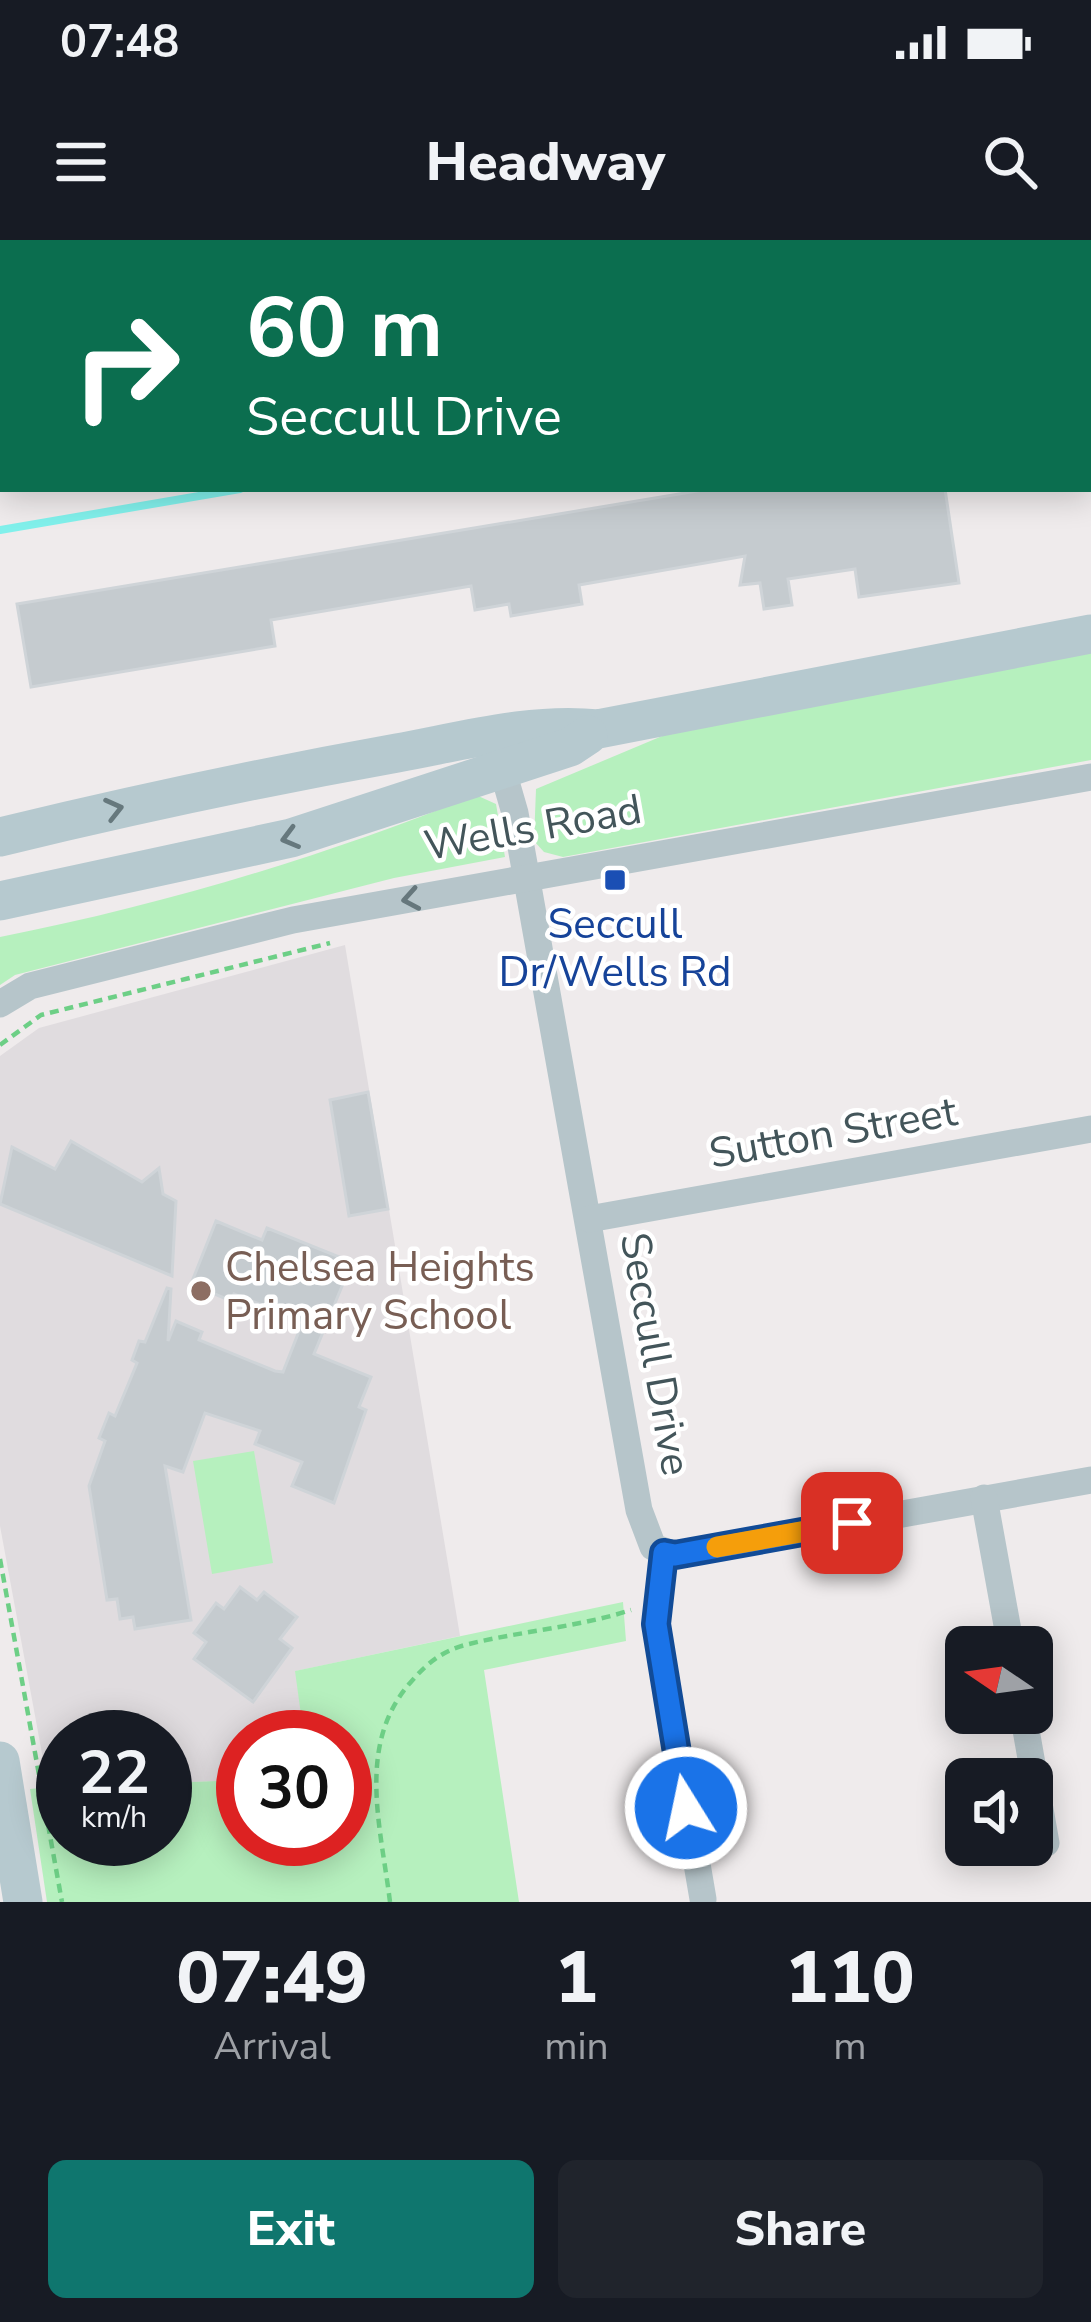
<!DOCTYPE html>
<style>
:root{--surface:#171b24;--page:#20242c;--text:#f1f3f6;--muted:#9ea1a6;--accent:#0f766e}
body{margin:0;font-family:"Nunito Sans",sans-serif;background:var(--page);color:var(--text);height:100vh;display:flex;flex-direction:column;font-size:45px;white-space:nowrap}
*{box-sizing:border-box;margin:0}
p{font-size:39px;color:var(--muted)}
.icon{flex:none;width:66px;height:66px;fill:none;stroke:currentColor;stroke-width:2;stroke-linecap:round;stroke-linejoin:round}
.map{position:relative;height:1662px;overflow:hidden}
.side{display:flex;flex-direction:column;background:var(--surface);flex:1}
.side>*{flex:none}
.hud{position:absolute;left:0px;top:0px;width:1092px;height:252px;box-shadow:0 6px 30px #0003;background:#0b6e4f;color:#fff;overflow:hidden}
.needle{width:78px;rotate:283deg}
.tools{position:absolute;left:945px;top:1386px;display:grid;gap:24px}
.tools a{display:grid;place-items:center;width:108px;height:108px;border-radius:18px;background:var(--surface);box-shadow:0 6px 30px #0003;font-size:60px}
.speed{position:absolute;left:36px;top:1470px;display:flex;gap:24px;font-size:60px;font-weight:700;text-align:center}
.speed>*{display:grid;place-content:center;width:156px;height:156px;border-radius:50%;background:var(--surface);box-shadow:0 6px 30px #0003;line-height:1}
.speed small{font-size:30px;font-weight:400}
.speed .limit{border:18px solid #d22;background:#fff;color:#111}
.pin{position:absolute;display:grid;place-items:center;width:102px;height:102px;color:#fff;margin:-51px;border-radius:24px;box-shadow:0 6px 18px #0006}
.me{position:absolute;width:132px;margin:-66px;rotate:350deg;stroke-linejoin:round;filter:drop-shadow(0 0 9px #0008)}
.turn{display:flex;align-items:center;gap:42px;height:252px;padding:0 48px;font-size:54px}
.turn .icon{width:156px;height:156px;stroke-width:2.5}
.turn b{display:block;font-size:84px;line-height:102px}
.eta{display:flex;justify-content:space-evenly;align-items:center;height:204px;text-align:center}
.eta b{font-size:72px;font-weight:800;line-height:84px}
.primary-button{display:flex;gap:24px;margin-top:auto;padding:24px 48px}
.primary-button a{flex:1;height:138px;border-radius:18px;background:var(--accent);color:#fff;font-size:48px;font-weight:800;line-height:138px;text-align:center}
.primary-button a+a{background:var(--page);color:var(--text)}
.status{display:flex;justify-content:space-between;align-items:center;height:84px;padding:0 60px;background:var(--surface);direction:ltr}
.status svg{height:33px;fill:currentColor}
header{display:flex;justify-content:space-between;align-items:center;height:156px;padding:0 48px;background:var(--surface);font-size:54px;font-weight:800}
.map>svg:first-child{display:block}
</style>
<div class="status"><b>07:48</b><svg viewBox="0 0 49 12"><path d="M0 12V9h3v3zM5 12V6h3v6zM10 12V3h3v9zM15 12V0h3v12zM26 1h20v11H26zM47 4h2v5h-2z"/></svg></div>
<header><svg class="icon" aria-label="menu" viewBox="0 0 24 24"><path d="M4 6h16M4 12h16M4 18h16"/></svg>Headway<svg class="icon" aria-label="search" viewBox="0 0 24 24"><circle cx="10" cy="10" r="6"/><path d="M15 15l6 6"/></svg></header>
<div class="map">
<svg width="1091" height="1662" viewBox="0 0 1091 1662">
<rect width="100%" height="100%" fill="#efebec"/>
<polygon fill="#e0dcdf" points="345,705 460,1396 296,1431 304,1497 243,1497 243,1540 165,1543 165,1497 63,1497 63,1546 48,1546 0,1286 0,816 39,788"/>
<g fill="#b6f0be">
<polygon points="1091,412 1091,520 563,617 544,612 534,601 536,549 667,494"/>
<path d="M476,555L496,564L505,617L394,638L15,735L0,745V697C163,665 322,617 476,555Z"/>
<polygon points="254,1211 273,1323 212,1334 193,1221"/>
<polygon points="623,1362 626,1401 484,1430 519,1662 47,1662 30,1549 63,1546 63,1599 165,1599 165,1543 243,1540 243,1599 345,1599 345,1497 304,1497 295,1431"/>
</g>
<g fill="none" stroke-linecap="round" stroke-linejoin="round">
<polyline stroke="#81f0eb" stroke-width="8" points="0,290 240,249"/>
</g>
<g fill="#c5cbcf" stroke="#cfd4d8" stroke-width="3">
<polygon points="709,249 945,249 959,343 859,357 855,329 788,339 792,365 764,369 760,343 740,345 745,316 579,345 582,364 511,376 509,364 475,370 471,346 271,380 275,406 31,447 17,364"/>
<polygon points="368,852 388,969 349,976 330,860"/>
<polygon points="71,901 142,942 159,928 163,954 176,961 172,1036 0,964 12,907 55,929"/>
<polygon points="216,981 262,1000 267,988 352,1022 314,1114 371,1137 359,1167 366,1170 334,1263 292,1246 302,1222 255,1204 260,1191 205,1173 183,1232 165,1226 191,1380 135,1389 133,1377 120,1379 117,1359 107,1360 89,1246 105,1201 99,1198 109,1173 115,1176 137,1123 132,1120 139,1101 145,1102 167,1048 171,1049 168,1101 176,1081 202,1092 199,1100 275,1131 283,1132 303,1081 234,1054 231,1061 191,1044"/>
<polygon points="240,1347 257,1360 264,1352 297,1377 280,1399 292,1408 253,1462 194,1419 206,1402 194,1393 216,1363 224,1369"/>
</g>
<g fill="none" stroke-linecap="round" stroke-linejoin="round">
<defs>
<g id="highway">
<polyline points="800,3 845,0"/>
<polyline points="0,57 3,56"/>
<polyline points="1089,85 1091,85"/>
<polyline points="0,224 3,224"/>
</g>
</defs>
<use href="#highway" stroke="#6b99aa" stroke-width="56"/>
<g stroke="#6dcf86" stroke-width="4.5" stroke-dasharray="9 6" stroke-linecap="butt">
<polyline points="0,805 41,775 330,703"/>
<polyline points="0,1319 62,1662"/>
<path d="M390,1662C381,1587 356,1505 410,1443C427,1423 443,1410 469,1404C522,1391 579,1387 631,1370"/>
</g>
<g stroke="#b6c5ca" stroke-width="27">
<polyline points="498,514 515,573 639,1270 653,1307 675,1315 1091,1240"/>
<polyline points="0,764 30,746 293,680 1091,537"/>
<polyline points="589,979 1091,889"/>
<polyline points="984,1258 1011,1407"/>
<polyline points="664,1313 656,1384 703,1659"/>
<polyline points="1023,1473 1046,1603"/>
</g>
<g stroke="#b6c9cf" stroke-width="39">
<path d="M0,597C132,565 263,537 397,513C463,501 531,482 598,489L1091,394"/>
<polyline points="0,661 291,598 570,507 588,495"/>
<polyline points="0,1521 23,1662"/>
</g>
<use href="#highway" stroke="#80aebe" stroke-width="51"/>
</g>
<defs><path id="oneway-chevron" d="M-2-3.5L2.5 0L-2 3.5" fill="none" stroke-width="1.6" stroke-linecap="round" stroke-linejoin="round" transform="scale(3)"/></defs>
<g stroke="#66787d">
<use href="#oneway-chevron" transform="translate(114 569) rotate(-14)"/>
<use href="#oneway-chevron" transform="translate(290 598) rotate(165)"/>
</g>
<use stroke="#66777c" href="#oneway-chevron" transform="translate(411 659) rotate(170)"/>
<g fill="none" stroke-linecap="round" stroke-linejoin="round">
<defs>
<polyline id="route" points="686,1568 656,1384 664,1313 675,1315 852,1283"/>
</defs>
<use href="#route" stroke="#114b97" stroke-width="30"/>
<use href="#route" stroke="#1a73e8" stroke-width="21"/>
<polyline stroke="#f59e0b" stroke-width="21" points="717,1307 806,1291"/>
</g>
<rect fill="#1a4fb4" stroke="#fff" stroke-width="4.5" x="603" y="628" width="24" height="24" rx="6"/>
<circle fill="#8d6e63" stroke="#fff" stroke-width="4.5" cx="201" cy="1051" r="12"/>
<g text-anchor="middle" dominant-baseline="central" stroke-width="9" stroke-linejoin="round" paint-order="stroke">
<g font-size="42" fill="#43555a" stroke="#fff">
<text transform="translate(533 588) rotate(-10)">Wells Road</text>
<text transform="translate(833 893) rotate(-10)">Sutton Street</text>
<text transform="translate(655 1114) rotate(80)">Seccull Drive</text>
</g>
<g font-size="42" fill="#164399" stroke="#fff">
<text x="615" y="684">Seccull<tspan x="615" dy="48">Dr/Wells Rd</tspan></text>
</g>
<g font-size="42" fill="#785e54" stroke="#fff" text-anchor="start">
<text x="225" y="1027">Chelsea Heights<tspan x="225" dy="48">Primary School</tspan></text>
</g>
</g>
</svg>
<div class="tools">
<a><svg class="needle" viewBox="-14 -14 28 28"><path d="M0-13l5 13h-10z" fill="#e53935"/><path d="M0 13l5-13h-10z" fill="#9ea1a6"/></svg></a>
<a><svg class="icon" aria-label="sound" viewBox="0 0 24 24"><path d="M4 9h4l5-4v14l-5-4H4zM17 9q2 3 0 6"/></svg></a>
</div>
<div class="speed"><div>22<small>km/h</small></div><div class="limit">30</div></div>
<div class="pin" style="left:852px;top:1283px;background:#d93025"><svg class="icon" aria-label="arrive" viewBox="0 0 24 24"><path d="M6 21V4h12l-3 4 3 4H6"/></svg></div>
<svg class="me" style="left:686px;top:1568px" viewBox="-20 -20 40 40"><circle r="17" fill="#1a73e8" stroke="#fff" stroke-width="3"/><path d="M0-11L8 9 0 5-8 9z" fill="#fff"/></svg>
<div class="hud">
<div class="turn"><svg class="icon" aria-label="right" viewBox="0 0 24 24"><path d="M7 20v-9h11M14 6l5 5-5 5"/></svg><div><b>60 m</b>Seccull Drive</div></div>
</div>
</div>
<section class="side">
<div class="eta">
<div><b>07:49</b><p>Arrival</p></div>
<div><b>1</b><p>min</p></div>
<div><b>110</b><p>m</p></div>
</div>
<div class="primary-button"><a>Exit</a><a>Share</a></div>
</section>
